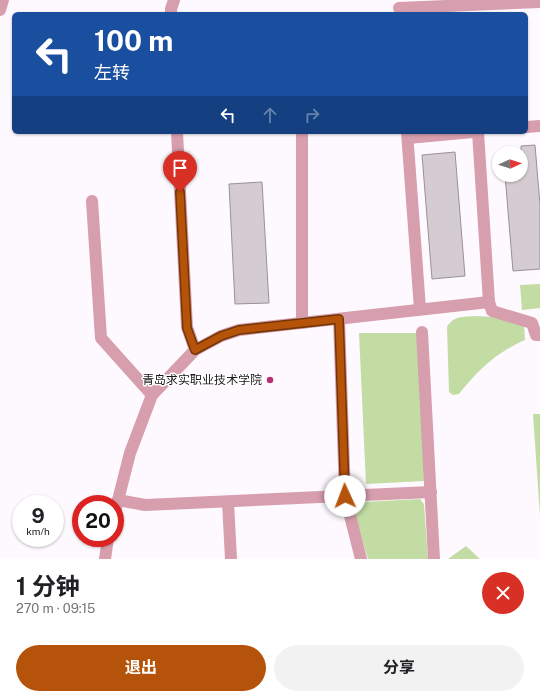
<!DOCTYPE html>
<html lang="zh">
<meta charset="utf-8">
<style>
:root{--surface:#fff;--page:#f2f2f2;--text:#202124;--muted:#757577;--accent:#b45309}
body{margin:0;font-family:"Public Sans","Noto Sans SC",sans-serif;background:var(--page);color:var(--text);height:100vh;display:flex;flex-direction:column;font-size:15px;white-space:nowrap}
*{box-sizing:border-box;margin:0}
p{font-size:13px;color:var(--muted)}
.icon{flex:none;width:22px;height:22px;fill:none;stroke:currentColor;stroke-width:2;stroke-linecap:round;stroke-linejoin:round}
.map{position:relative;height:559px;overflow:hidden}
.sheet{display:flex;flex-direction:column;background:var(--surface);flex:1}
.sheet>*{flex:none}
.top-card{position:absolute;left:12px;top:12px;width:516px;height:122px;border-radius:6px;box-shadow:0 1px 3px #0004;background:#1a4fa0;color:#fff;overflow:hidden}
.needle{width:26px;rotate:86deg}
.buttons{position:absolute;left:492px;top:146px;display:grid;gap:8px}
.buttons a{display:grid;place-items:center;width:36px;height:36px;border-radius:50%;background:var(--surface);box-shadow:0 1px 3px #0004;font-size:20px}
.speed{position:absolute;left:12px;top:495px;display:flex;gap:8px;font-size:20px;font-weight:700;text-align:center}
.speed>*{display:grid;place-content:center;width:52px;height:52px;border-radius:50%;background:var(--surface);box-shadow:0 1px 3px #0004;line-height:1}
.speed small{font-size:10px;font-weight:400}
.speed .limit{border:6px solid #d22;background:#fff;color:#111}
.pin{position:absolute;display:grid;place-items:center;width:34px;height:34px;color:#fff;margin:-41px -17px;border-radius:50% 50% 50% 0;rotate:-45deg;box-shadow:0 0 4px #0007}
.pin .icon{rotate:45deg}
.me{position:absolute;width:44px;margin:-22px;rotate:358deg;stroke-linejoin:round;filter:drop-shadow(0 0 3px #0008)}
.turn{display:flex;align-items:center;gap:14px;height:84px;padding:0 16px;font-size:18px}
.turn .icon{width:52px;height:52px;stroke-width:2.5}
.turn b{display:block;font-size:28px;line-height:34px}
.lanes{display:flex;align-items:center;height:38px;padding:0 16px;background:#0003;justify-content:center;gap:20px;direction:ltr}
.lanes .off{opacity:.35}
.round{display:grid;place-items:center;flex:none;width:42px;height:42px;border-radius:21px;background:var(--page)}
.summary{display:flex;align-items:center;justify-content:space-between;height:68px;padding:0 16px}
h1{font-size:24px;font-weight:700;line-height:30px}
.button{display:flex;gap:8px;margin-top:auto;padding:8px 16px}
.button a{flex:1;height:46px;border-radius:24px;background:var(--accent);color:#fff;font-size:16px;font-weight:700;line-height:46px;text-align:center}
.button a+a{background:var(--page);color:var(--text)}
.map>svg:first-child{display:block}
</style>
<div class="map">
<svg width="540" height="559" viewBox="0 0 540 559">
<rect width="100%" height="100%" fill="#fef9fe"/>
<g fill="#c2dca4">
<polygon points="540,284 540,308 522,310 520,285"/>
<path d="M474,316L495,317L524,325L525,340C496,353 479,369 459,394L453,395L449,392L447,327C453,316 463,317 474,316Z"/>
<polygon points="359,333 418,333 425,481 366,484"/>
<polygon points="533,414 540,414 540,516"/>
<polygon points="420,499 424,504 428,559 368,559 354,512 357,505 364,502"/>
<polygon points="466,546 480,559 448,559"/>
</g>
<g fill="#d5ccd1" stroke="#999196">
<polygon points="535,145 540,205 540,269 513,271 505,175 521,175 521,146"/>
<polygon points="455,152 465,276 432,279 422,155"/>
<polygon points="262,182 269,303 235,304 229,184"/>
</g>
<g fill="none" stroke-linecap="round" stroke-linejoin="round">
<g stroke="#d79ead" stroke-width="12">
<polyline points="399,8 540,2"/>
<polyline points="0,10 3,0"/>
<polyline points="171,14 171,9 174,0"/>
<polyline points="526,127 540,126"/>
<polyline points="177,132 187,327 195,350"/>
<polyline points="302,132 302,323"/>
<polyline points="407,132 420,309"/>
<polyline points="478,132 489,302 492,311 532,323 536,335 540,335"/>
<polyline points="408,138 473,132"/>
<polyline points="92,201 101,338 152,395"/>
<polyline points="339,319 345,496 361,559"/>
<polyline points="422,332 434,559"/>
<polyline points="118,500 145,505 431,492"/>
<polyline points="228,502 231,559"/>
<polyline points="115,512 130,453 152,395 195,350 221,336 239,330 489,302"/>
<polyline points="105,559 108,538"/>
</g>
</g>
<g fill="none" stroke-linecap="round" stroke-linejoin="round">
<defs>
<polyline id="route" points="180,192 187,328 195,350 221,336 239,330 339,319 345,496"/>
</defs>
<use href="#route" stroke="#753606" stroke-width="10"/>
<use href="#route" stroke="#b45309" stroke-width="7"/>
</g>
<circle fill="#b73071" stroke="#fff" stroke-width="1.5" cx="270" cy="380" r="4"/>
<g text-anchor="middle" dominant-baseline="central" stroke-width="3" stroke-linejoin="round" paint-order="stroke">
<g font-size="12" fill="#1a181b" stroke="#fff" text-anchor="end">
<text x="262" y="380">青岛求实职业技术学院</text>
</g>
</g>
</svg>
<div class="buttons">
<a><svg class="needle" viewBox="-14 -14 28 28"><path d="M0-13l5 13h-10z" fill="#e53935"/><path d="M0 13l5-13h-10z" fill="#757577"/></svg></a>
</div>
<div class="speed"><div>9<small>km/h</small></div><div class="limit">20</div></div>
<div class="pin" style="left:180px;top:192px;background:#d93025"><svg class="icon" aria-label="arrive" viewBox="0 0 24 24"><path d="M6 21V4h12l-3 4 3 4H6"/></svg></div>
<svg class="me" style="left:345px;top:496px" viewBox="-20 -20 40 40"><circle r="19" fill="#fff"/><path d="M0-13L10 11 0 6-10 11z" fill="#b45309"/></svg>
<div class="top-card">
<div class="turn"><svg class="icon" aria-label="left" viewBox="0 0 24 24"><path d="M17 20v-9H6M10 6l-5 5 5 5"/></svg><div><b>100 m</b>左转</div></div>
<div class="lanes"><svg class="icon" aria-label="left" viewBox="0 0 24 24"><path d="M17 20v-9H6M10 6l-5 5 5 5"/></svg><svg class="icon off" aria-label="ahead" viewBox="0 0 24 24"><path d="M12 20V5M6 11l6-6 6 6"/></svg><svg class="icon off" aria-label="right" viewBox="0 0 24 24"><path d="M7 20v-9h11M14 6l5 5-5 5"/></svg></div>
</div>
</div>
<section class="sheet">
<div class="summary"><div><h1>1 分钟</h1><p>270 m · 09:15</p></div><a class="round" style="background:#d93025;color:#fff"><svg class="icon" aria-label="close" viewBox="0 0 24 24"><path d="M6 6l12 12M18 6L6 18"/></svg></a></div>
<div class="button"><a>退出</a><a>分享</a></div>
</section>
